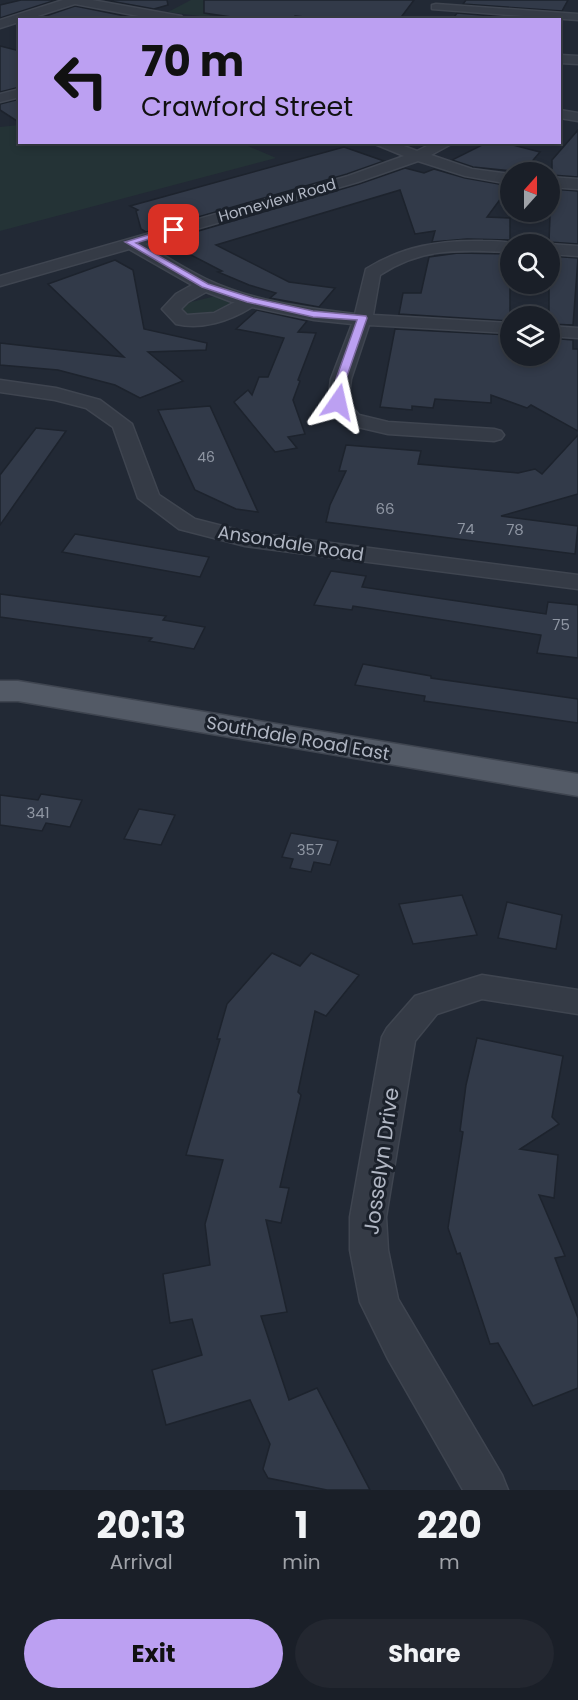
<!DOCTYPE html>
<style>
:root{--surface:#1a1f28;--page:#232730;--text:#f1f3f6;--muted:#9fa2a8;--line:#383d45;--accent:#bca0f2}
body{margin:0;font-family:Poppins,sans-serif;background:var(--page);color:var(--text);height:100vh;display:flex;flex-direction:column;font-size:22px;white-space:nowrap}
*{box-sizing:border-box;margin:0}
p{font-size:20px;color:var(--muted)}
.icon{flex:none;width:33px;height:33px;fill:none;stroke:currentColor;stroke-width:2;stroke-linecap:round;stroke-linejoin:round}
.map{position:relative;height:1490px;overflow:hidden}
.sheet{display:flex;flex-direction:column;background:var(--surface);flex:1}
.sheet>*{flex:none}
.banner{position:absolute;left:18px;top:18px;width:543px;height:126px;border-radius:0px;box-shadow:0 3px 9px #0003,0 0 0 2px var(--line);background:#bca0f2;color:#111;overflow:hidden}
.needle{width:39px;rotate:21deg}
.buttons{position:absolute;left:500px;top:162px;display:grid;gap:12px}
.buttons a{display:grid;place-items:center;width:60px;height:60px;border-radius:50%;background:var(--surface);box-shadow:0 3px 9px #0003,0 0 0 2px var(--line);font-size:30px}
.pin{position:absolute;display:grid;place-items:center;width:51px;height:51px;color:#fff;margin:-26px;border-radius:12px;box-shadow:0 3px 9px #0006}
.me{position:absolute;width:66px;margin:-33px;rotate:11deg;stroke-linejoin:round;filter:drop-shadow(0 0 4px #0008)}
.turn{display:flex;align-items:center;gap:21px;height:126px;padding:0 24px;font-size:27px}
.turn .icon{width:78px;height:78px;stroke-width:2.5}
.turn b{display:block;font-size:42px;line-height:51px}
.eta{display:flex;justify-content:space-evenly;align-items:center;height:102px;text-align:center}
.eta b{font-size:36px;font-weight:700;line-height:42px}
.action{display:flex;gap:12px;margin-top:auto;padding:12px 24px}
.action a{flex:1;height:69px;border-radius:36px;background:var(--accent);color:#111;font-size:24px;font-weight:700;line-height:69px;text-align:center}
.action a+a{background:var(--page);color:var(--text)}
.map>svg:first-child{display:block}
</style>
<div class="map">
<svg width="578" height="1490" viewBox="0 0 578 1490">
<rect width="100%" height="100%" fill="#222935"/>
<g fill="#243336">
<polygon points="191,0 242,0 207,17 168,12"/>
<polygon points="19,125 20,142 241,143 276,158 0,231 0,127"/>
<polygon points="216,296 229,301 229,304 214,316 187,316 179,309 191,302"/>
</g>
<g fill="#323a49" stroke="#1d232d" stroke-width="1.5">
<polygon points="21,0 56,0 0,18 0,5"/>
<polygon points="105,0 167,0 168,5 154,9"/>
<polygon points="204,0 414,0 399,20 336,20 295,16 291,20 252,20 204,13"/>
<polygon points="466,0 568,0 562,11 463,4"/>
<polygon points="75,6 130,17 121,20 34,20"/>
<polygon points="457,13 541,20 452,20"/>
<polygon points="0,46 20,51 20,87 0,92"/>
<polygon points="20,99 20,123 0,110 0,104"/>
<polygon points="578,130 578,177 552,175 552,160"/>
<polygon points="488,142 501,142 540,152 523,172 473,167 452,160"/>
<polygon points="344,147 384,161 347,174 146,232 141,229 136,211 138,210 130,206"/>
<polygon points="405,168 424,173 434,169 465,178 510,186 487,217 510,218 510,240 467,239 432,242 435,231 415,234 400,190 216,245 289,282 335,288 319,307 270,298 276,293 249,285 218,272 222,271 164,241 359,184"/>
<polygon points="551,189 578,191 578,244 549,242"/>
<polygon points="458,253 510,254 510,321 399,314 403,293 421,293 429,257"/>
<polygon points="549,256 578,258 573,325 549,324"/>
<polygon points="115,260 133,270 144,329 207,343 206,350 148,352 183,381 140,398 115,385 58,370 0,365 0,343 124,357 48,284"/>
<polygon points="257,310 307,321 298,332 316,333 298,380 300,381 293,400 305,434 288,437 297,448 275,452 234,402 248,390 252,395 259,377 268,377 284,338 236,329"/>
<polygon points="395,329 510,335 510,356 549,356 549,338 573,340 573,349 578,349 578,431 531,405 527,408 491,395 491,403 435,399 433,408 412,406 412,410 380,407"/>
<polygon points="210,406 258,512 236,509 195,490 158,410"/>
<polygon points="36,428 66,431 0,525 0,475"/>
<polygon points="578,435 578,494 501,516 578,526 575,554 326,522 330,505 346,471 339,471 346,445 421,451 418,464 518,473 535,469 542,474"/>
<polygon points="75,534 209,557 200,577 62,552"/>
<polygon points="331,571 366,576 362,587 546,614 548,602 578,605 578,658 537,653 541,635 353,606 352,610 314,605"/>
<polygon points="0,594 166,616 163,620 205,627 194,649 149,641 152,638 0,617"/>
<polygon points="363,664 431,676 431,678 578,699 578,723 424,701 425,696 355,685"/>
<polygon points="41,794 82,800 70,827 46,823 42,831 0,825 0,795 38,800"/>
<polygon points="139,809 175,815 161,845 124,839"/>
<polygon points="291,833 338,841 330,865 314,862 311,872 290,868 293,859 282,857"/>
<polygon points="462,895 477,935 413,944 399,904"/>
<polygon points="507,902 562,915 556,949 498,938"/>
<polygon points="272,953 300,966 311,953 359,975 326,1016 315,1011 298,1092 301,1095 280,1187 289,1188 281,1223 266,1220 287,1312 261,1316 289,1400 317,1388 370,1490 327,1490 268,1478 263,1469 270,1444 250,1400 166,1425 152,1370 202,1355 192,1319 170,1323 163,1274 210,1265 205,1224 223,1160 186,1155 220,1039 217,1039 227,1004"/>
<polygon points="477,1038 563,1056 552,1117 559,1124 520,1149 558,1155 554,1198 539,1195 565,1256 555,1258 578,1318 578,1388 533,1406 498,1343 490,1344 460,1253 457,1254 448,1228 463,1132 460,1131 466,1085"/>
</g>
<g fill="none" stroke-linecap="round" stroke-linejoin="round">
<defs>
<g id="minor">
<polygon points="63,0 92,0 181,16 186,20 160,20 75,4 0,28 0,20"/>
<polygon points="436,4 578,14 578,20 432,9 432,5"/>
<polygon points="560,55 578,56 578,64 560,63"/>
<polygon points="20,89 20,97 0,102 0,94"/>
<polygon points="560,110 578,113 578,121 560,118"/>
<path d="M370,142H393L417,151L435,142H455L431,155L472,169L510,174V184L465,176L418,161L358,182L145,244C165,256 185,269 206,279C252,301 304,308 355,314L366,269C403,246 440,240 483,241C494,241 505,241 516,244H510V252C460,250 423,247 380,275L373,315L510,323V333L369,325L351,379L348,402L359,415L388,422L494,429L501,431L504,435L501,439L494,441L388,434L345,424L328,402L331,379L352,324L314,320L252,307C230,321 202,330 176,324L162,309L176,294L192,285L129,249L0,286V276L348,176L404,156ZM206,292L232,302H235L214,313L187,315L181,309L188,302Z"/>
<polygon points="549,177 578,179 578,189 549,187"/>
<polygon points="547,244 549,244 578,246 578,256 549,254 549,244"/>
<polygon points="549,326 578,328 578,338 549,336"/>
<polygon points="0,380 56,388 100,400 132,424 159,495 195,519 246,532 578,575 578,589 245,546 179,529 138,498 113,427 86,408 55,400 0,392"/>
<polygon points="482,975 578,990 578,1014 482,999 437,1014 415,1041 386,1217 388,1250 398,1299 502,1475 508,1490 463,1490 388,1359 360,1302 350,1250 350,1217 382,1037 387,1028 415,996"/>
</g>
<polygon id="major" points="0,681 18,681 578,774 578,796 18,701 0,701"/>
</defs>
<use href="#minor" stroke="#3f4550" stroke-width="3"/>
<use href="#major" stroke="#3f4550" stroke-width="3"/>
<use href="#minor" fill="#353b46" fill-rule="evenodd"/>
<use href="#major" fill="#535a66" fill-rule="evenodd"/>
</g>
<polygon fill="#bca0f2" stroke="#7a689d" stroke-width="1.5" points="171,228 178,230 136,243 208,284 253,298 313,311 366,316 367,318 346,379 341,404 333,402 336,379 357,320 313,317 247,302 202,287 125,242"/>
<g text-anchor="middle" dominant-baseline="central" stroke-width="6" stroke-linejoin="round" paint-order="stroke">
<g font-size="14" fill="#8f96a3">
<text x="206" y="457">46</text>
</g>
<g font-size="15" fill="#b0b6c3" stroke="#1b212b">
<text transform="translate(277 200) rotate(-16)">Homeview Road</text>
</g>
<g font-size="15" fill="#8f96a3">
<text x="385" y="508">66</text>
<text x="466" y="528">74</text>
<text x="515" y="529">78</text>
<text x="561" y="624">75</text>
<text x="38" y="812">341</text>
<text x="310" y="849">357</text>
</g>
<g font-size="18" fill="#b0b6c3" stroke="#1b212b">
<text transform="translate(291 543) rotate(9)">Ansondale Road</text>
<text transform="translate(298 738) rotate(10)">Southdale Road East</text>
</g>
<g font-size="21" fill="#b0b6c3" stroke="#1b212b">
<text transform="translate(381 1161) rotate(-82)">Josselyn Drive</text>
</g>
</g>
</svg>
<div class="buttons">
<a><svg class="needle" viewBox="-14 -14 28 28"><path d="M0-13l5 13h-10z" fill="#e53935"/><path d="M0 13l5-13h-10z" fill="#9fa2a8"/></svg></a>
<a><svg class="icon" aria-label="search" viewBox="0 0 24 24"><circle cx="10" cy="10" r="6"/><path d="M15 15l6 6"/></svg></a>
<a><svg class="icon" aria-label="layers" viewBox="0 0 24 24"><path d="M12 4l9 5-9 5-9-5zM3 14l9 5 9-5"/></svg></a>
</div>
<div class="pin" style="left:174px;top:230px;background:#d93025"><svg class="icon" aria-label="arrive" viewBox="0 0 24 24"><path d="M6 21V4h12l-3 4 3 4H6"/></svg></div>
<svg class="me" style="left:338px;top:402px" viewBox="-20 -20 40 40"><path d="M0-17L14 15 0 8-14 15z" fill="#bca0f2" stroke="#fff" stroke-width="4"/></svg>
<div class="banner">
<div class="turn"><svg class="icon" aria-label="left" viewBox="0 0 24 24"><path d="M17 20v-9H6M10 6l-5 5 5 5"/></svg><div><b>70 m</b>Crawford Street</div></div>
</div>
</div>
<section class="sheet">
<div class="eta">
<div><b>20:13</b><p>Arrival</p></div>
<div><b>1</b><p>min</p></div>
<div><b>220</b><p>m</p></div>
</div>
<div class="action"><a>Exit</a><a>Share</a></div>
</section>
